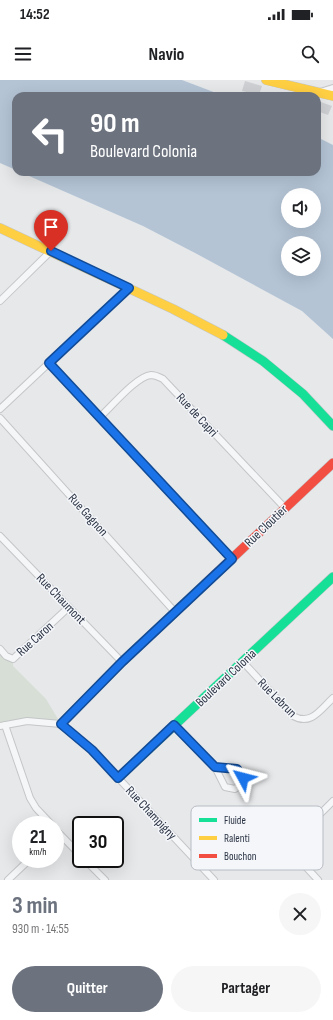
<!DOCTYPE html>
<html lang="fr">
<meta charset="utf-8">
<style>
:root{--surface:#fff;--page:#f6f6f6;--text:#202124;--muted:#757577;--accent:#6c737f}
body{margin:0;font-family:"Sofia Sans Condensed",sans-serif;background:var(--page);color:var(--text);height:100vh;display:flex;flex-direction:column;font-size:15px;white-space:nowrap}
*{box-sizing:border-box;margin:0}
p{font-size:13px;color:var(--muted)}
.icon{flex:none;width:22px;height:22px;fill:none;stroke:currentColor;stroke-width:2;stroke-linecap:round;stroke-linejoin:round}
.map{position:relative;height:800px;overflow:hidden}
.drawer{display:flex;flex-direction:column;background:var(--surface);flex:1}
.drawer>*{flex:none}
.guide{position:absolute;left:12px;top:12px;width:309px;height:84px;border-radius:12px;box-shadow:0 4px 16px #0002;background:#6c737f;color:#fff;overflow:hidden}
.controls{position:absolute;left:281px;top:108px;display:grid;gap:8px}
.controls a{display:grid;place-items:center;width:40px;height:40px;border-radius:50%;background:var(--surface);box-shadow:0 4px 16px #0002;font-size:20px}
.speed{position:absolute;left:12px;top:736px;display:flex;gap:8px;font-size:20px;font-weight:700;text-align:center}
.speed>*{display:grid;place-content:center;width:52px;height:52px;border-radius:50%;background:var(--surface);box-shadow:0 4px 16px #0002;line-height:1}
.speed small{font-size:10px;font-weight:400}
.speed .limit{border:2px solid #111;border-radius:6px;background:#fff;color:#111}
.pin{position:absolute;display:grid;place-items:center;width:34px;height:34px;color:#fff;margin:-41px -17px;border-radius:50% 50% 50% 0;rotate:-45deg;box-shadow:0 0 4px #0007}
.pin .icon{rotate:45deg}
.me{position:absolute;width:44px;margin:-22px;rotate:308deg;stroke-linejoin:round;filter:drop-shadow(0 0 3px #0008)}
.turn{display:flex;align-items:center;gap:14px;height:84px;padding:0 12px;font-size:18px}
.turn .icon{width:52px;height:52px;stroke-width:2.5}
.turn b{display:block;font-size:28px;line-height:34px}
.round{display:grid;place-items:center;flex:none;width:42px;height:42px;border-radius:21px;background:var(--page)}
.headline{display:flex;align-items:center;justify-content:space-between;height:68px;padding:0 12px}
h1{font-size:24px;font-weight:700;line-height:30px;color:var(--accent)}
.cta{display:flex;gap:8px;margin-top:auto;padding:8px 12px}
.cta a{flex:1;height:46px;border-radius:24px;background:var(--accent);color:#fff;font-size:16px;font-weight:700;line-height:46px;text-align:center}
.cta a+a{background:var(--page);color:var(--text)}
.status{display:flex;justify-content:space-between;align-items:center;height:28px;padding:0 20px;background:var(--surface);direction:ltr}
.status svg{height:11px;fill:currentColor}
header{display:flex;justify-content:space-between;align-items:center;height:52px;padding:0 12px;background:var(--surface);font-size:18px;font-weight:700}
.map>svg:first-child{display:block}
</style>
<div class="status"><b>14:52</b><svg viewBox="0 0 49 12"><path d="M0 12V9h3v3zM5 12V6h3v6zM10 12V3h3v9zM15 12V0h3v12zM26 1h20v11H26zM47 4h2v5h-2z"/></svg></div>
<header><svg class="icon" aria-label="menu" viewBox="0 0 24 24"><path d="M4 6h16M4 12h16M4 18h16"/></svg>Navio<svg class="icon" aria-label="search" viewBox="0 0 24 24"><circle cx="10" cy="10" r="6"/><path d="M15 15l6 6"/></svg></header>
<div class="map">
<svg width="333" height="800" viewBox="0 0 333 800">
<rect width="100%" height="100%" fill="#e6e8ea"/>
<polygon fill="#d6ded6" points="0,569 13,579 13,586 46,619 61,644 27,641 0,646"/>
<g fill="#b4c4d5" fill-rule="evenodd">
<polygon points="0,0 182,0 224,16 16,16 16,90 0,83"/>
<path d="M317,57L333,65V259L302,231L197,174L143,146L20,92H317ZM288,115H314V141H288ZM288,163H314V189H288Z"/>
</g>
<g fill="#ced0d3">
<polygon points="245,1 262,6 259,15 242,11"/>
<polygon points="318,21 332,26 328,35 317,31"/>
</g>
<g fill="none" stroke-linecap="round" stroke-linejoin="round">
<defs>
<g id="street">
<polyline points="320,12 333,8"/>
<polyline points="0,221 51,171"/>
<polyline points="49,283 231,479"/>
<polyline points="0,329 129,208"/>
<path d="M100,337C112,326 137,296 151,295C156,295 159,297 163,299L285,428"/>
<polyline points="0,338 175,532"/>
<polyline points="0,456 122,582"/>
<polyline points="0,569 6,576 13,579 69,527"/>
<path d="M243,582L293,636C311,646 320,630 333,618"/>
<polyline points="5,645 30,718 36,728 52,745"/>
<polyline points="174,645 215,687"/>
<polyline points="0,646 27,641 61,644 92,670 214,800"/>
<polygon points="215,687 237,689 242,694 240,705 235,709 225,707"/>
<polyline points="55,749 81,776"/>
<polyline points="84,779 105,800"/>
<polyline points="8,800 30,779"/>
<polyline points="318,800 296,776 292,767 297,757 333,721"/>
</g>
<g id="fast">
<polyline points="223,255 263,281 303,314 333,346"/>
<polyline points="118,698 333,497"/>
</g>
<g id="slow">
<polyline points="266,0 333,16"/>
<polyline points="0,148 173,229 223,255"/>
<polyline points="61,644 122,582 205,504"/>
</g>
<polyline id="jam" points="205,504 333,383"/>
</defs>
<use href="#street" stroke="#c4c6c8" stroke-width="8"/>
<use href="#fast" stroke="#c4c6c8" stroke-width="10"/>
<use href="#slow" stroke="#c4c6c8" stroke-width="10"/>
<use href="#jam" stroke="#c4c6c8" stroke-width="10"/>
<use href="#street" stroke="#f5f6f7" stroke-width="6"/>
<use href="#fast" stroke="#16e098" stroke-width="9"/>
<use href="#slow" stroke="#ffcf43" stroke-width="9"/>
<use href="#jam" stroke="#f24e42" stroke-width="9"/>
</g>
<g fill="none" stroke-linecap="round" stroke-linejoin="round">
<defs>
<polyline id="route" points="51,171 129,208 49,283 232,479 122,582 61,644 92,670 118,698 174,645 215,687 237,689 243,698"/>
</defs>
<use href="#route" stroke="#114b97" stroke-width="10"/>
<use href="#route" stroke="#1a73e8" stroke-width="7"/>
</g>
<g text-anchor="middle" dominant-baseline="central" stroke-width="3" stroke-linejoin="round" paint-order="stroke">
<g font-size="13" fill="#2b3445" stroke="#f4f6f9">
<text transform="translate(197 335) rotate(47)">Rue de Capri</text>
<text transform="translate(88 435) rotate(48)">Rue Gagnon</text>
<text transform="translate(266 446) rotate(-44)">Rue Cloutier</text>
<text transform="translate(61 519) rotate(46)">Rue Chaumont</text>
<text transform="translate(35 559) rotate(-42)">Rue Caron</text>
<text transform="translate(226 598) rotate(-43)">Boulevard Colonia</text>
<text transform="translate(277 618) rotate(45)">Rue Lebrun</text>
<text transform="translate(151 733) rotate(47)">Rue Champigny</text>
</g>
</g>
<rect x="191" y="726" width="132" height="64" rx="6" fill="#f4f6f9" stroke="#b8bcc3" stroke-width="1"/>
<rect x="199" y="738" width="18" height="4" fill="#16e098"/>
<rect x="199" y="756" width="18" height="4" fill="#ffcf43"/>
<rect x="199" y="774" width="18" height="4" fill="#f24e42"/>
<g font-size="11" fill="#2b3445">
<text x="224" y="744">Fluide</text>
<text x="224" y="762">Ralenti</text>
<text x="224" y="780">Bouchon</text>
</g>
</svg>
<div class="controls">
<a><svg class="icon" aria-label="sound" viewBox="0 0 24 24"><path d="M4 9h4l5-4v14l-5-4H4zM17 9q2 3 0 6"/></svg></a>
<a><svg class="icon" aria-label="layers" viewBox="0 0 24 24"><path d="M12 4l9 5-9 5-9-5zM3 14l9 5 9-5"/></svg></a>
</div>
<div class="speed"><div>21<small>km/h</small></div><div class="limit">30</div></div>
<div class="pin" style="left:51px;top:171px;background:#d93025"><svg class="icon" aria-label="arrive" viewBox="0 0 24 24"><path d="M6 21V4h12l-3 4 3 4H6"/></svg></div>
<svg class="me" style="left:243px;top:698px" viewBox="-20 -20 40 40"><path d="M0-17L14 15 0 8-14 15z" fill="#1a73e8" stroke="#fff" stroke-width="4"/></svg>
<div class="guide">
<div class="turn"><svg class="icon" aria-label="left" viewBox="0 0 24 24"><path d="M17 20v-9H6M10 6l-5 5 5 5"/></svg><div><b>90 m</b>Boulevard Colonia</div></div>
</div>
</div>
<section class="drawer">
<div class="headline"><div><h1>3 min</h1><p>930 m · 14:55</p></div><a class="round"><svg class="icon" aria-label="close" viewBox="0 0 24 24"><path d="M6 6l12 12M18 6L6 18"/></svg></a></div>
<div class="cta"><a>Quitter</a><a>Partager</a></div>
</section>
